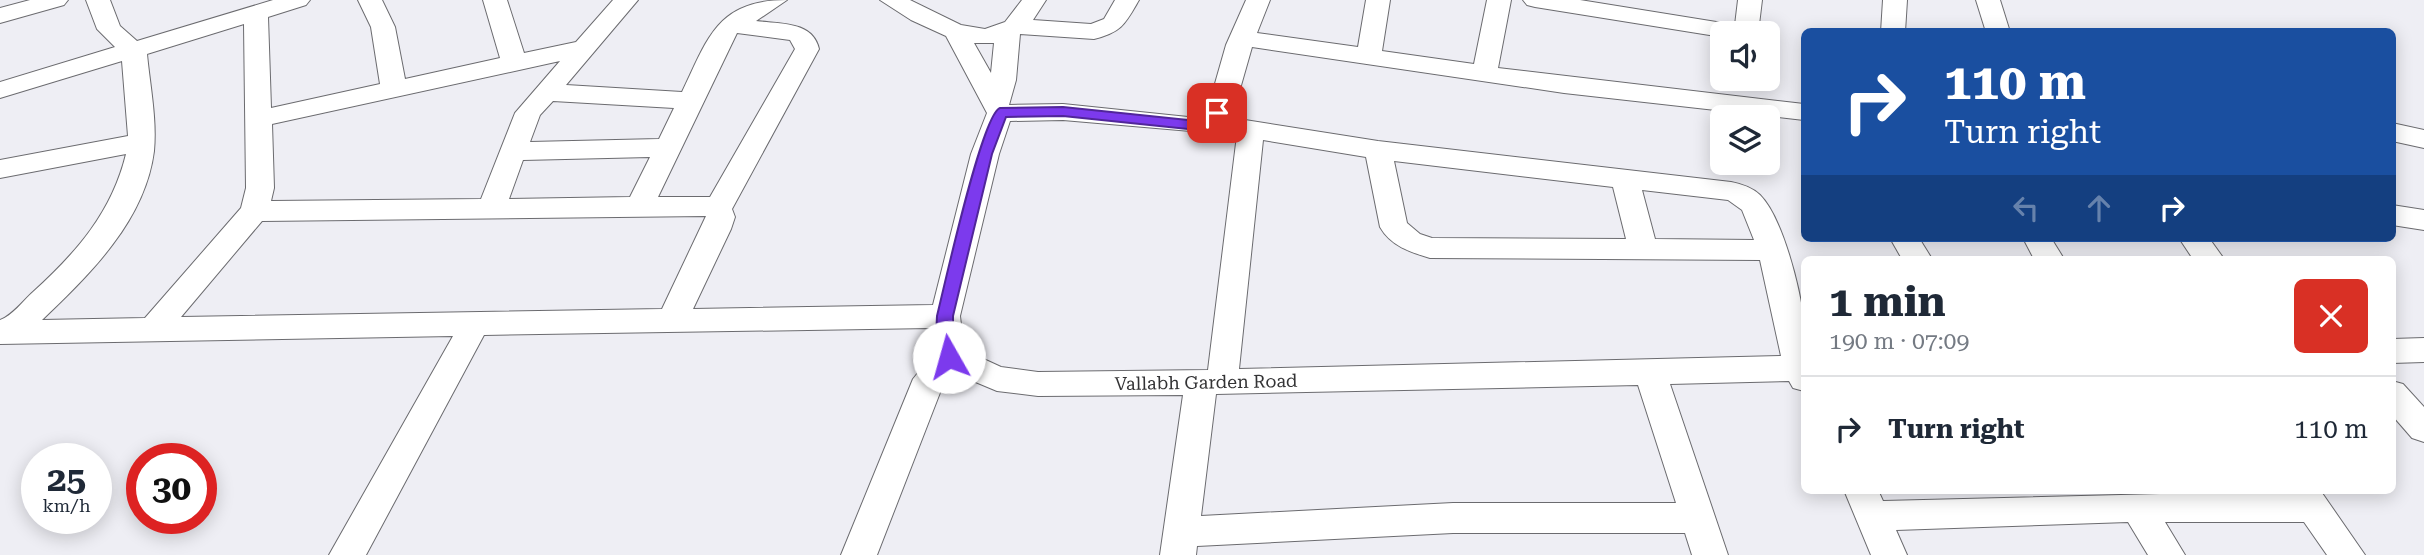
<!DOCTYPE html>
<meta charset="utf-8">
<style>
:root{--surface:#fff;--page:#f6f6f7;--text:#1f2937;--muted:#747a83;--line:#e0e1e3}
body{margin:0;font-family:"Roboto Serif",serif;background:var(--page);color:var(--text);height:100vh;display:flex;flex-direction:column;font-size:26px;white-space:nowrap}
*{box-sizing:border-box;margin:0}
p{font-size:23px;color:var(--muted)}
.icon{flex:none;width:38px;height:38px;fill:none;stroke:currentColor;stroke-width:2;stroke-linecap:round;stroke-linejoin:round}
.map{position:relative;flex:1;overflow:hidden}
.panel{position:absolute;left:1801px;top:256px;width:595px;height:238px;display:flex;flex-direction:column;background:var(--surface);border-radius:10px;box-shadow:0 4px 18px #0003}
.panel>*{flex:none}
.guide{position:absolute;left:1801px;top:28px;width:595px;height:214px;border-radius:10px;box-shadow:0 4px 18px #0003;background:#1a4fa0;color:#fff;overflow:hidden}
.controls{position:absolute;left:1710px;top:21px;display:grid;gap:14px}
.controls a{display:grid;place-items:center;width:70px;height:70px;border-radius:10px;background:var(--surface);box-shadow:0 4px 18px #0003;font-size:35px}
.speed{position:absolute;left:21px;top:443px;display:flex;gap:14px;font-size:35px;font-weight:700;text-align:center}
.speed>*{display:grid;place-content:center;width:91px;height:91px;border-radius:50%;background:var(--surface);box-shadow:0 4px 18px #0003;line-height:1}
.speed small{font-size:18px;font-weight:400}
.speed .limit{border:10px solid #d22;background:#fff;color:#111}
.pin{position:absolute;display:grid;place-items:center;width:60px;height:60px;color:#fff;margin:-30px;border-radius:14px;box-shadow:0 4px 10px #0006}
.me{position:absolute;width:77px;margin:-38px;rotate:353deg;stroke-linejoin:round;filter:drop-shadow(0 0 5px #0008)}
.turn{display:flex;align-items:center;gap:24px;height:147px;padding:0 28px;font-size:32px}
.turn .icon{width:91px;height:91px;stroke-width:2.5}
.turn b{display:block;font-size:49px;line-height:60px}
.lanes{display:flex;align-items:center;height:66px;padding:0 28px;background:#0003;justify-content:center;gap:35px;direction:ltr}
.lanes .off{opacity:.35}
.round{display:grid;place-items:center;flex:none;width:74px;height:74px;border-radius:10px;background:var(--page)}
.overview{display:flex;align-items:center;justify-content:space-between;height:119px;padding:0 28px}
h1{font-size:42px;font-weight:700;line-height:52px}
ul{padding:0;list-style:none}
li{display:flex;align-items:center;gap:21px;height:105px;padding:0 28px;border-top:2px solid var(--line)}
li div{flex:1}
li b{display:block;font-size:26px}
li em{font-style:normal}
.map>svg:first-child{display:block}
</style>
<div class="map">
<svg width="2424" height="555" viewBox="0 0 2424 555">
<rect width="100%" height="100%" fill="#eeeef4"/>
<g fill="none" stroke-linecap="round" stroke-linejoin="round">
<defs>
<g id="minor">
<polygon points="30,0 68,0 64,5 0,23 0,8"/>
<path d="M86,0H110L120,26L137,41L273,0H310L306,5L268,17L271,108L380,84L371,27L358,0H382L395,27L405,79L500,58L483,0H507L524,53L576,42L613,0H638L566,85L682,92C708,38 717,0 787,0L756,21C780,24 813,21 819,49L732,209L735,217L731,229L693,309L933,305L971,154L987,113L946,36L911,20L880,0H910L961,25L985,29L1005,22L1022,0H1046L1033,20L1091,24L1104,19L1115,0H1139C1125,24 1122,32 1094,39L1020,34L1016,80L1009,105L1063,104L1188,117L1200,115L1210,101L1226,45L1246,0H1270L1257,33L1358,47L1366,0H1390L1382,51L1474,64L1487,0H1511L1498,68L1804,104V120L1564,93L1252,47L1236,103L1226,117L1378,141L1731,182C1741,184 1752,187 1760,195C1783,218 1800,289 1804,321C1807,344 1804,368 1804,391L1793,388L1789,381L1670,384L1728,555H1692L1685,533H1453L1197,546L1196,555H1160L1183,395L1038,396L997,391L954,373L943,385L877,555H841L913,379L933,354L931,328L484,335L366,555H329L453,336L0,344V320C12,316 23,301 33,292C77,252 112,212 126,154L0,178V160L128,136L122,61L0,98V82L115,47L97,29ZM244,24L246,188L241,208L145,318L42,320C90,274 145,221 154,151C157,119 150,86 147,54ZM737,33L790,40L795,49L710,197H658ZM974,43H994L991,73ZM560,61L515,113L481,199L271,201L274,188L272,124ZM553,101L674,108L659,139L530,142L540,115ZM1063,120L1237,135L1208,370L1038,372L1001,367L964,350L960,316L999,154L1010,121ZM1263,140L1366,157L1380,227C1391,246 1410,252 1430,258L1760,260L1781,356L1239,369ZM650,157L630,197L509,199L523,160ZM1394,161L1613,187L1626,239L1432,238L1420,234L1407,223ZM1642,190L1728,200L1742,210L1754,240L1655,239ZM706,216L662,309L181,317L262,221ZM1638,385L1676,503H1453L1201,516L1216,394Z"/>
<polygon points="1523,0 1580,0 1735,25 1738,0 1762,0 1758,33 1722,33 1722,37 1535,7 1527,5"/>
<polygon points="1883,0 1907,0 1905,32 1881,32"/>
<polygon points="1976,0 2000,0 2010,32 1986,32"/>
<polygon points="2392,123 2424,130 2424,148 2392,141"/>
<polygon points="2392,205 2424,210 2424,230 2392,225"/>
<polygon points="1890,238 1919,238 1932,259 1902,259"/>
<polygon points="2023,238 2051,238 2064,259 2034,259"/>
<polygon points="2179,238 2209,238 2224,259 2193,259"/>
<polygon points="2424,338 2424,362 2392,363 2392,339"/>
<polygon points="2392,381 2403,384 2424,407 2424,442 2412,438 2392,415"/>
<polygon points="1844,490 1878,490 1883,501 2320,490 2365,555 2327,555 2304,522 2165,522 2185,555 2148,555 2128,522 1896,530 1907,555 1871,555"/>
</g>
</defs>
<use href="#minor" stroke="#6b6b6f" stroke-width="2"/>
<use href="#minor" fill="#fff" fill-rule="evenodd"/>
</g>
<path fill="#7c3aed" stroke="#51269a" stroke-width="2" d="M1063,107L1188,120L1204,118L1217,109L1224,113L1213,125L1188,129L1063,116L1006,117L992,154L953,316V337L958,357L955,362H943L936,337L937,316C944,288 982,114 1000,108Z"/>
<g text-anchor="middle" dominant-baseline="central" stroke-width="5" stroke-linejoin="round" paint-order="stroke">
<g font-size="18" fill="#333335" stroke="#fff">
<text transform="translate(1206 382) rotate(-1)">Vallabh Garden Road</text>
</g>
</g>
</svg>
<div class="controls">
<a><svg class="icon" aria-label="sound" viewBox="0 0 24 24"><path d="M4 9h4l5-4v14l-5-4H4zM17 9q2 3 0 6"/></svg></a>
<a><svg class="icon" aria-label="layers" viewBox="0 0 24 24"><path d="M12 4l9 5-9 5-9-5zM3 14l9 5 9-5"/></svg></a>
</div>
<div class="speed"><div>25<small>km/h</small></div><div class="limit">30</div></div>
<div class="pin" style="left:1217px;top:113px;background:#d93025"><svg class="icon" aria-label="arrive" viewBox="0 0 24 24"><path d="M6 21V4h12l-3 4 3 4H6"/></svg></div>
<svg class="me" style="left:949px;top:357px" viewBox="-20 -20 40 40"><circle r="19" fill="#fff"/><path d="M0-13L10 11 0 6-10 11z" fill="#7c3aed"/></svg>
<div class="guide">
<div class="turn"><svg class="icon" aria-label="right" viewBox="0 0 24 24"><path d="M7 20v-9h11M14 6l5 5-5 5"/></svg><div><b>110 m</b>Turn right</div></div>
<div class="lanes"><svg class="icon off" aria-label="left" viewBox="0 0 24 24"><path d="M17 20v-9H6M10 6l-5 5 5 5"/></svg><svg class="icon off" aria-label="ahead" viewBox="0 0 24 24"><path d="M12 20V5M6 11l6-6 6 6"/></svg><svg class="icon" aria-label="right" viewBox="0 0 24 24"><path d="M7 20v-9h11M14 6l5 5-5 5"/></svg></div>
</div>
<section class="panel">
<div class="overview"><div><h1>1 min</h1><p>190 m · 07:09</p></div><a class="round" style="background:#d93025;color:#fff"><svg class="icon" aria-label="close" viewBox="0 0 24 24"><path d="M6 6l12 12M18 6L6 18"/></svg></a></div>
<ul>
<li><svg class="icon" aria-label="right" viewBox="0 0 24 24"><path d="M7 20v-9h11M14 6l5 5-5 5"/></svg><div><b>Turn right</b></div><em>110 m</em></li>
</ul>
</section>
</div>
